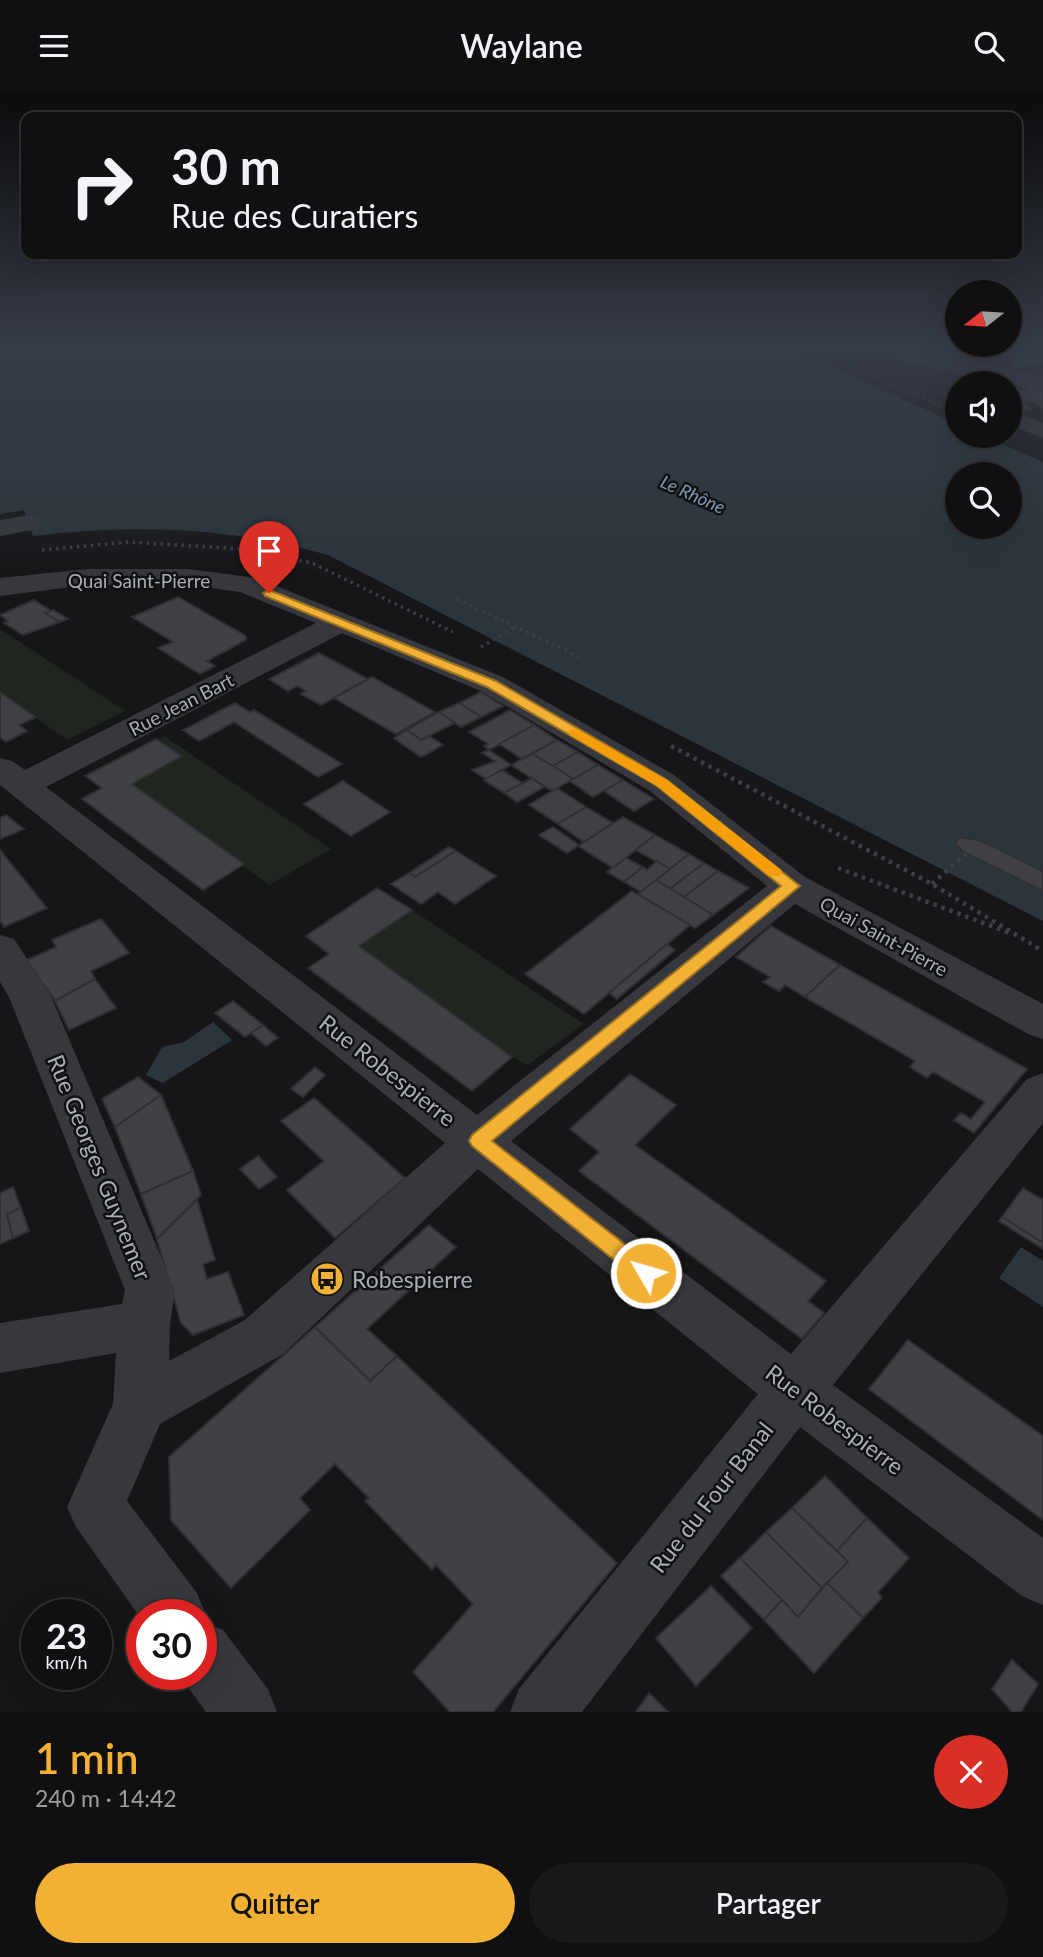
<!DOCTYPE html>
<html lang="fr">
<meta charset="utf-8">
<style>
:root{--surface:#101012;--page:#19191b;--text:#f1f3f6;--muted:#9c9d9f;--line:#303032;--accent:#f2b134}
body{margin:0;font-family:Lato,sans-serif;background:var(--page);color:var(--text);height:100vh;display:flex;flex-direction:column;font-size:26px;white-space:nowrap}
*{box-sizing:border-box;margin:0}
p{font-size:23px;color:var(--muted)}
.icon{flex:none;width:38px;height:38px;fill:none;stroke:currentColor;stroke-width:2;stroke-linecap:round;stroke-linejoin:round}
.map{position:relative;height:1621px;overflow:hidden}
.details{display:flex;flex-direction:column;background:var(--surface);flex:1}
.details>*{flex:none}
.hud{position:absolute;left:21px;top:21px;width:1001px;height:147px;border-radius:14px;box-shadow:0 7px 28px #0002,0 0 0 2px var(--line);background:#101012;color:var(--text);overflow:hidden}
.needle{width:46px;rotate:253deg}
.buttons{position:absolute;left:945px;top:189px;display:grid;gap:14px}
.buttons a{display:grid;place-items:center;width:77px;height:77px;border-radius:50%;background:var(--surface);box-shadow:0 7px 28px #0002,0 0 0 2px var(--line);font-size:35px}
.speed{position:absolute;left:21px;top:1508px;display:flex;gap:14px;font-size:35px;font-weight:700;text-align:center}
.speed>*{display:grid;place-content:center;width:91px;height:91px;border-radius:50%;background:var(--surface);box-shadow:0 7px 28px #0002,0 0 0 2px var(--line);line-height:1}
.speed small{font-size:18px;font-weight:400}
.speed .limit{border:10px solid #d22;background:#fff;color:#111}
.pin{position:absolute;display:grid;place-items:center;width:60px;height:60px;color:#fff;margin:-72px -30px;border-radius:50% 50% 50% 0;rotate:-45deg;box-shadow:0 0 7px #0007}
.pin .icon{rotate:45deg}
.me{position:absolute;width:77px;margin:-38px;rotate:308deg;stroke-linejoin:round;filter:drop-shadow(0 0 5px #0008)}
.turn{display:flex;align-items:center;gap:24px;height:147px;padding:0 35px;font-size:32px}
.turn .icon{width:91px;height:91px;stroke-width:2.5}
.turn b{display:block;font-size:49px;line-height:60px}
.round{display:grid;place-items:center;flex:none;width:74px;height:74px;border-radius:37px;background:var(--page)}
.summary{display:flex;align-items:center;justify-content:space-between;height:119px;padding:0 35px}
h1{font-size:42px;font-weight:600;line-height:52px;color:var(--accent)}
.cta{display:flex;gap:14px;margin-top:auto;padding:14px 35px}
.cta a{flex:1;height:80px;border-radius:42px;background:var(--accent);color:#111;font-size:28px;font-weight:600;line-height:80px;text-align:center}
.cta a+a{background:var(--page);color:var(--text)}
header{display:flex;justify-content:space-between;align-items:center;height:91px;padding:0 35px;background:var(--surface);font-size:32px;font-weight:600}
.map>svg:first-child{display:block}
</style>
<header><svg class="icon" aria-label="menu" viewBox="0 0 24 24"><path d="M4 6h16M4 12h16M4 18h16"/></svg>Waylane<svg class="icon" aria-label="search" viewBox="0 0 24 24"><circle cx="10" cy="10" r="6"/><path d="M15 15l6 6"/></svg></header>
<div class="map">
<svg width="1043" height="1621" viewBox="0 0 1043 1621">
<rect width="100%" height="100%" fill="#161618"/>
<g fill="#1e261f">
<polygon points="0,538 125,620 67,649 0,601"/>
<polygon points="164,645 331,758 269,794 132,693 181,666 158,649"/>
<polygon points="412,819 584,933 528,974 512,966 359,856"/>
</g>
<g fill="#2c353c" fill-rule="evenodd">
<path d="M0,256H787L957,333V345H984L1043,371V830L328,464C231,436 132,433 33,445L24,419L0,423ZM957,383H1010V436H957Z"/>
<polygon points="213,931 232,949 163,992 146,984 162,956 184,951"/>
<polygon points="1021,1156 1043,1170 1043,1216 999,1187"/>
</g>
<g fill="#404145" stroke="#303034" stroke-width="2">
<polygon points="917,256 946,256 965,269 1001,264 989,256 1029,256 1037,260 1043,260 1043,271 1006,280 1001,280 1011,277 1011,272 989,274 1007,271 998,266 960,271 955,268 930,265"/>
<polygon points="1016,292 1043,296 1043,317 1032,310 1022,311 1031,318 1010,321 1010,302 1027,299"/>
<polygon points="178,506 246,545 246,549 207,570 215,575 200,583 158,557 173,551 132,526"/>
<polygon points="34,509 51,520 45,522 60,531 23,544 4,532 8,530 0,524"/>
<polygon points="53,519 68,528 60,531 45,522"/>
<polygon points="319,562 368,588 321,614 301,603 306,600 297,595 288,600 269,588"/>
<polygon points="372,586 435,621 396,643 334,607"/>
<polygon points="0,601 36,626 19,634 27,640 6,651 0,646"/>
<polygon points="481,601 503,615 481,626 459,612"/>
<polygon points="235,612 250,621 254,619 342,673 318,686 234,631 199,650 183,639"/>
<polygon points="459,612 481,626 461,636 439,621"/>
<polygon points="510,619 534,634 489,659 484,655 488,653 469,641"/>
<polygon points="439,621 455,632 421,649 407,639"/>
<polygon points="534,634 557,649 522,668 499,653"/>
<polygon points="407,639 421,649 429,645 443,654 421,666 394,647"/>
<polygon points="156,648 182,665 132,693 244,773 203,799 82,708 102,697 85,685"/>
<polygon points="557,649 578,661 553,675 532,663"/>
<polygon points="489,659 511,674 486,688 472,679 495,670 482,662"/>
<polygon points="578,661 598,674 573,688 553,675"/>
<polygon points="532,663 553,675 573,688 552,700 511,674"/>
<polygon points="598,674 623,689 593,706 570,690"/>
<polygon points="502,679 522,692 504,702 484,689"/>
<polygon points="532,687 544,696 517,711 504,702"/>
<polygon points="623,689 654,708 634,720 604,700"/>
<polygon points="343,690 390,721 351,745 304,713"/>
<polygon points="557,697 586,716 558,733 529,714"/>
<polygon points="586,716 613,732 584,751 558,733"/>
<polygon points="6,724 24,738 0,748 0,727"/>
<polygon points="623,726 655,744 613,777 578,755"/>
<polygon points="553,736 579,754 567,762 539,744"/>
<polygon points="655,744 689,763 670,778 636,759"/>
<polygon points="959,746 979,749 1043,780 1043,800 962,760 955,752"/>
<polygon points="449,756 456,760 415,786 409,782"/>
<polygon points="0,759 47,817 4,836 0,829"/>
<polygon points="456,760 496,785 455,813 438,801 421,813 391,793 409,782 415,786"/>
<polygon points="689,763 704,772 670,798 656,789"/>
<polygon points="626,767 643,776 624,791 607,781"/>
<polygon points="657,770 670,778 641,801 624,791 643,776 647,779"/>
<polygon points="704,772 718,780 684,806 670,798"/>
<polygon points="718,780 749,797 713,824 684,806"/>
<polygon points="656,789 684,806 713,824 695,837 638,803"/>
<polygon points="377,797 412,819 359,855 512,966 472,1000 308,877 329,863 306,845"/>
<polygon points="632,800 690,834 584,923 525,883"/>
<polygon points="101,828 129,862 91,880 95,888 55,910 27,869 56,856 52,849"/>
<polygon points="771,835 840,874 805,906 785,894 779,900 763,891 770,886 736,866"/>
<polygon points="667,853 675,859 617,908 609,902"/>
<polygon points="840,874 1027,978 974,1042 954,1029 961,1022 971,1028 985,1011 933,981 927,987 910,976 915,970 805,906"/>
<polygon points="95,888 116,917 69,939 55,910"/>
<polygon points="233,910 263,934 245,946 215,922"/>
<polygon points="263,934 278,947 266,955 251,942"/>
<polygon points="315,976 325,984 303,1006 291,998"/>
<polygon points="630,983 676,1014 635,1054 826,1190 808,1210 824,1222 802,1248 579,1080 599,1061 570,1038"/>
<polygon points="138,986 161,1004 115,1036 102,1008"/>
<polygon points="161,1004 193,1080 141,1103 115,1036"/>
<polygon points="314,1007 405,1087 335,1147 287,1099 324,1070 281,1030"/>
<polygon points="258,1065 277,1086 259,1098 240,1078"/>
<polygon points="193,1080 201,1104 157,1148 141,1103"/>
<polygon points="13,1096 21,1117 7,1123 13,1147 0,1153 0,1102"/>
<polygon points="1023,1097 1043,1109 1043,1152 1002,1126"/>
<polygon points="197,1109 215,1169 203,1173 207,1188 228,1181 244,1224 193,1244 181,1232 157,1148"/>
<polygon points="21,1117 29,1140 13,1147 7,1123"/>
<polygon points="1002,1126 1043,1152 1043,1158 999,1130"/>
<polygon points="429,1134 456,1156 367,1238 397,1265 370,1290 315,1236"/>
<polygon points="315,1236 370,1290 397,1265 617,1472 493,1621 450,1621 413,1581 473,1513 436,1474 432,1479 365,1410 369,1407 335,1373 300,1407 310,1419 231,1497 171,1429 169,1366"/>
<polygon points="908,1249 1043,1345 1043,1429 869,1298"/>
<polygon points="825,1385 867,1427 837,1460 792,1417"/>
<polygon points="792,1417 848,1471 822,1497 766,1441"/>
<polygon points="867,1427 909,1467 878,1501 882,1507 863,1527 827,1492 848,1471 837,1460"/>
<polygon points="766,1441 822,1497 798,1526 740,1467"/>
<polygon points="740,1467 782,1509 764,1529 721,1485"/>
<polygon points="827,1492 863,1527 814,1582 764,1529 782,1509 798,1526"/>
<polygon points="711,1495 752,1537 696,1595 656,1547"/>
<polygon points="1012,1569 1038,1593 1021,1621 1012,1621 992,1598"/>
<polygon points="649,1602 668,1621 636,1621"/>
</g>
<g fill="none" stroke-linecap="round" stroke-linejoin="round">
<g stroke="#3d3f44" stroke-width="2.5" stroke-dasharray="2 3.5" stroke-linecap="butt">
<polyline points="808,256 957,322"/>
<polyline points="835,256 876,274"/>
<polyline points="833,265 858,269"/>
<polyline points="939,301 957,309"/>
</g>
<g stroke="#3d3f44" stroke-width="3.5" stroke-dasharray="2.5 4.5" stroke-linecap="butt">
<polyline points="42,459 129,451 243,458 312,472 453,541"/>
<polyline points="457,508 580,566"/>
<polyline points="481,556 515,536"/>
</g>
<g stroke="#3d3f44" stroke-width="4.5" stroke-dasharray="3.5 5" stroke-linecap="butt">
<polyline points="671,655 932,793 1043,860"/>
<polyline points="838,777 1010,842"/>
<polyline points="932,793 967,762"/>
</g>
<g fill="#37383d" fill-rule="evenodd">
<polygon points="902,259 1043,285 1043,299 895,269 892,265 895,261"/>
<polygon points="1010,319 1043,332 1043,347 1010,334"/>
<polygon points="29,424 38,426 42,432 38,438 0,445 0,429"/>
<path d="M87,478H189L256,487L503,586L674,684L805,786L1043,913V948L1028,943L795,813L511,1050L791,1263L1027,988L1043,982V1032L833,1294L1043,1447V1514L1022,1505L800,1336L582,1621H510L519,1598L758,1303L478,1078L283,1263L160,1333L127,1410L197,1502L206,1524L203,1531L223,1539L268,1598L277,1621H206L179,1584H201V1524H142V1529L76,1436L67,1416L113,1313L116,1262L0,1282V1232L122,1213L125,1199L9,906L0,891V844L14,848L50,903L175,1199L170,1233L169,1270L245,1229L445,1052L0,694V667L12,670L25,679L316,532L240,501L189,494H87L0,505V487ZM342,542L481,600L650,700L767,795L477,1024L46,696Z"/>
</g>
</g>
<linearGradient id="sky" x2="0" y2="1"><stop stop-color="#0c0c0d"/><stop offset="0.53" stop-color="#363c48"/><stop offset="1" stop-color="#363c48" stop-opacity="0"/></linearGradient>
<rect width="1043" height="483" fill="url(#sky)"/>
<polygon fill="#f2b134" stroke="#9d7322" stroke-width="2" points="269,499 496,590 667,689 800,795 492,1050 653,1175 656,1182 653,1189 646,1191 639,1189 472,1055 469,1050 472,1044 781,795 657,695 487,596 265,505 263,502"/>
<polygon fill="#f59e0b" points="575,637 667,689 780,778 782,781 780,785 769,785 657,695 570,644 568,641"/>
<defs>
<symbol id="bus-disc" viewBox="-11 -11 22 22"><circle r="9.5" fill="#f2b134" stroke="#111113"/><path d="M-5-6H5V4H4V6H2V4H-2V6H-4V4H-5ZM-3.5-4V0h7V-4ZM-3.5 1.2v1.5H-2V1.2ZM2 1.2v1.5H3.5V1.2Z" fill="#111"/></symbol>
</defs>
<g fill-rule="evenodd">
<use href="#bus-disc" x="308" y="1169" width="38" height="38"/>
</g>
<g text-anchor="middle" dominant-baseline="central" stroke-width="5" stroke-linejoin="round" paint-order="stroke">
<g font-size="18" font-style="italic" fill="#7f9bb3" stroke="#111113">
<text transform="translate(693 403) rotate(24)">Le Rhône</text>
</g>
<g font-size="19" fill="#a8adb8" stroke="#111113">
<text x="139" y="489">Quai Saint-Pierre</text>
<text transform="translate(181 613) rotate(-27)">Rue Jean Bart</text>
<text transform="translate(884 845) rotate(29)">Quai Saint-Pierre</text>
</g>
<g font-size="23" fill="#a8adb8" stroke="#111113">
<text transform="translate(388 979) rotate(38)">Rue Robespierre</text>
<text transform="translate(100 1076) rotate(68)">Rue Georges Guynemer</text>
<text transform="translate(835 1328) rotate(37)">Rue Robespierre</text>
<text transform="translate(711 1406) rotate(-52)">Rue du Four Banal</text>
</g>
<g font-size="23" fill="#a8adb8" stroke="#111113" text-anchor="start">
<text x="352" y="1188">Robespierre</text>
</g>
</g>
</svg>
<div class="buttons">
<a><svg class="needle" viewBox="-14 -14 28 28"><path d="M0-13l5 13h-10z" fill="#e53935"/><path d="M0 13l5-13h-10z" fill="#9c9d9f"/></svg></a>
<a><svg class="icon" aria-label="sound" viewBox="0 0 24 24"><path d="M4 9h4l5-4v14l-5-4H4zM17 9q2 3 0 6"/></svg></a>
<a><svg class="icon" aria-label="search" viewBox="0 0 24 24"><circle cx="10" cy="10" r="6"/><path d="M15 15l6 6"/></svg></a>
</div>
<div class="speed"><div>23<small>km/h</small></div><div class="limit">30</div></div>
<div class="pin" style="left:269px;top:502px;background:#d93025"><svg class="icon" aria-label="arrive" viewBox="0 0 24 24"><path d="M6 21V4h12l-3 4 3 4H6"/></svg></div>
<svg class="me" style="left:646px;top:1182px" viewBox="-20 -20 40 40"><circle r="17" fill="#f2b134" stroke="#fff" stroke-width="3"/><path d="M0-11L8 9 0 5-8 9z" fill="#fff"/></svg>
<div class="hud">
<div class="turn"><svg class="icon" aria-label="right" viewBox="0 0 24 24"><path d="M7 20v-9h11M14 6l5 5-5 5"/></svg><div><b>30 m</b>Rue des Curatiers</div></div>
</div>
</div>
<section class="details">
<div class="summary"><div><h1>1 min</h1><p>240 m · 14:42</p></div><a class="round" style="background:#d93025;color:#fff"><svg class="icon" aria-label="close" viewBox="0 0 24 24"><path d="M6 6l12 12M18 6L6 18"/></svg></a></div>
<div class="cta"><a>Quitter</a><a>Partager</a></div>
</section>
